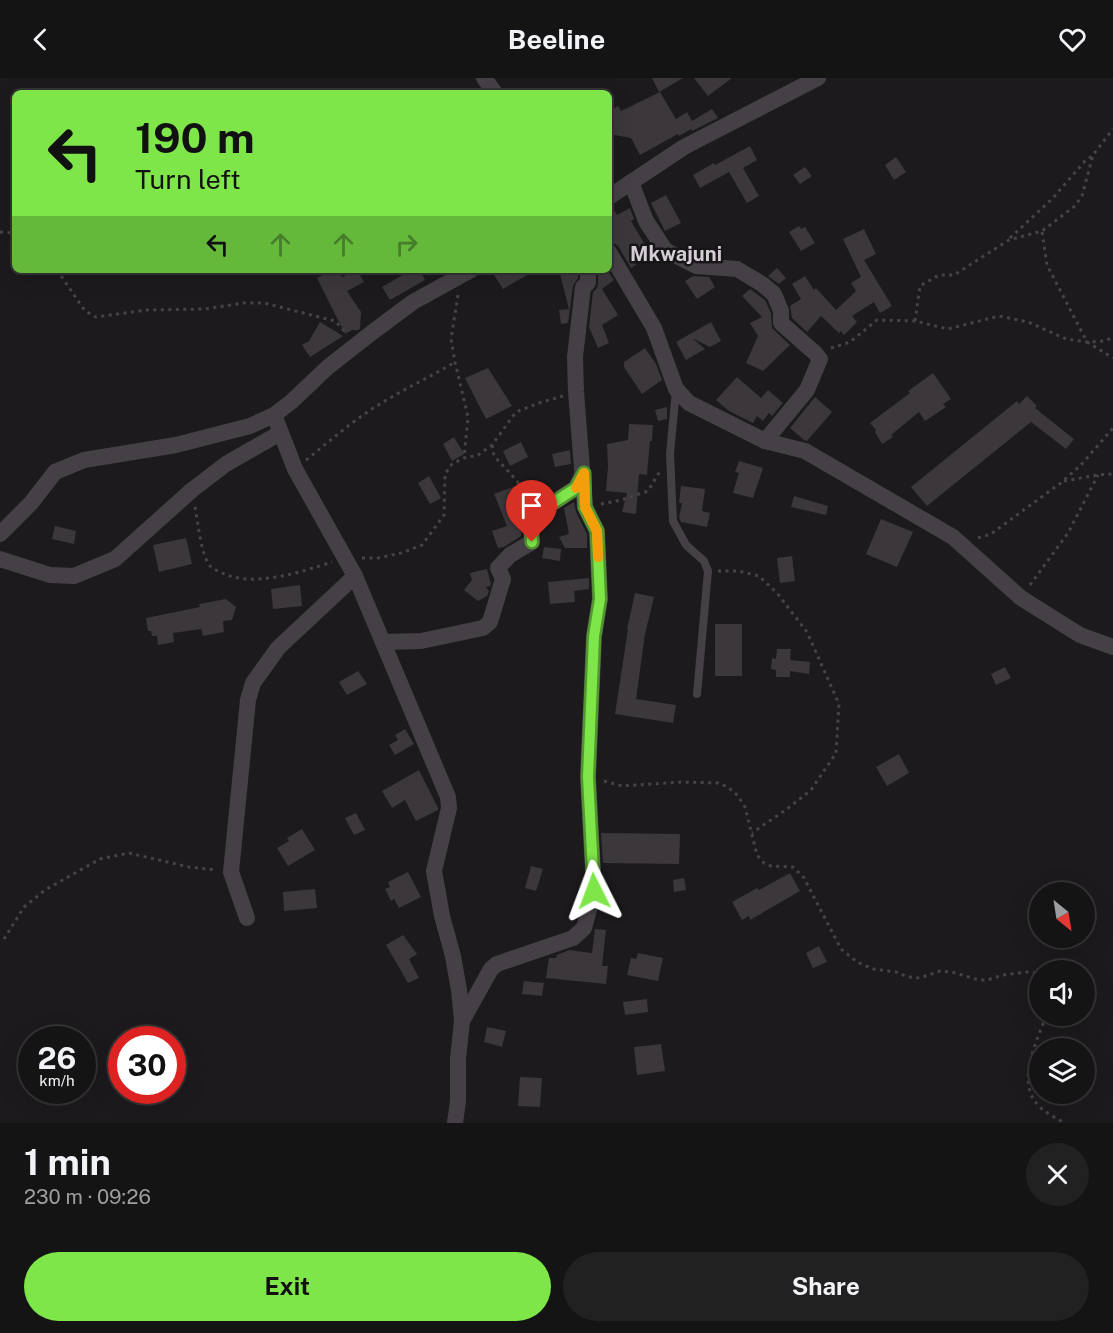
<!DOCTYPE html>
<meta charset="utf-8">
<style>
:root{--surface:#151415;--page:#222122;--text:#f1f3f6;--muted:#9d9ea0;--line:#343334;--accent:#7ee649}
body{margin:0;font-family:"Public Sans",sans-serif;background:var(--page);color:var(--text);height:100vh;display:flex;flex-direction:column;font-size:22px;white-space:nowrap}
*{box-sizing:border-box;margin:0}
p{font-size:20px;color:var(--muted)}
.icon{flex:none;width:33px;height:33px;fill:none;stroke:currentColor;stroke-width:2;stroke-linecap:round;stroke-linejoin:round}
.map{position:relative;height:1045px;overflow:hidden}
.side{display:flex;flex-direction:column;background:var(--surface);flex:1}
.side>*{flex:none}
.top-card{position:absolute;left:12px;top:12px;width:600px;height:183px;border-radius:9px;box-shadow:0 6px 24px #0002,0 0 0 2px var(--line);background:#7ee649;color:#111;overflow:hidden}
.needle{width:39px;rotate:150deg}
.buttons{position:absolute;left:1029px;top:804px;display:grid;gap:12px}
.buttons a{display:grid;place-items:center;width:66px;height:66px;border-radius:50%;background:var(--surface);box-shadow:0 6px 24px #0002,0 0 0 2px var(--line);font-size:30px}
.speed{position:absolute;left:18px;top:948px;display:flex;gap:12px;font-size:30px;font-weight:700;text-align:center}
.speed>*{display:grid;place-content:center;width:78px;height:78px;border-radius:50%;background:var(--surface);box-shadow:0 6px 24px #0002,0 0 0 2px var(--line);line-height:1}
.speed small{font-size:15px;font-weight:400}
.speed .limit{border:9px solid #d22;background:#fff;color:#111}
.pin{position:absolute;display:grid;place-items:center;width:51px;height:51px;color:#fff;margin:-62px -26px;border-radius:50% 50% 50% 0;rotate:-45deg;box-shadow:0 0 6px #0007}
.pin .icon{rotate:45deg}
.me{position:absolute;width:66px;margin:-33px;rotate:357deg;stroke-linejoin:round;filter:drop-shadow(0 0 4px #0008)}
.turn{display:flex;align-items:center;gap:21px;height:126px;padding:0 24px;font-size:27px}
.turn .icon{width:78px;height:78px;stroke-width:2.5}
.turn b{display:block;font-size:42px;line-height:51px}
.lanes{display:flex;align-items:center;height:57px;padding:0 24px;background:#0003;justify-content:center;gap:30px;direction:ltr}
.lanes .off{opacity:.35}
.round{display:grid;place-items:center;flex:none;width:63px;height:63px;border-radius:32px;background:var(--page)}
.headline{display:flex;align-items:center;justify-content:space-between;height:102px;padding:0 24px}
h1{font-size:36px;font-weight:700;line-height:45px}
.primary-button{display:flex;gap:12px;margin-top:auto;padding:12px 24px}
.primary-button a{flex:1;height:69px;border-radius:36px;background:var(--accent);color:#111;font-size:24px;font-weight:700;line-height:69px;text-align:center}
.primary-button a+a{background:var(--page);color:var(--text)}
header{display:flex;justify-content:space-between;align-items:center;height:78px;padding:0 24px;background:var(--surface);font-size:27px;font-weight:700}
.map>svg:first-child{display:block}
</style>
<header><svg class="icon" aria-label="back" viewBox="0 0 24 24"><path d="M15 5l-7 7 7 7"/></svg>Beeline<svg class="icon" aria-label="heart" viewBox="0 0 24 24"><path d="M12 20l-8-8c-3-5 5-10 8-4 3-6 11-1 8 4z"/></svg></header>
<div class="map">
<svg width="1113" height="1045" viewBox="0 0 1113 1045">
<rect width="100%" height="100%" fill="#1c1a1c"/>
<g fill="#3b373b">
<polygon points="652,0 683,0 659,14"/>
<polygon points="694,0 732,0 708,18"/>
<polygon points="660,14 676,41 687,34 692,43 712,31 718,40 692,53 691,51 679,58 678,56 640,77 631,60 609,56 609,33 618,28 621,33"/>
<polygon points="750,68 757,82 743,90 759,118 747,125 729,94 700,110 693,97 714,85 715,87"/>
<polygon points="896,79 906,94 894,102 885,87"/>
<polygon points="805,89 812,98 800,106 793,97"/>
<polygon points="666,117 681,145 665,153 651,125"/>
<polygon points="609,129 612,129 617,137 630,130 634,141 631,143 645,167 630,176 636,187 631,190 618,168 614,165 609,164"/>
<polygon points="799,148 801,151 805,149 815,165 801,173 789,154"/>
<polygon points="864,151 876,176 864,182 892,228 880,235 874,224 852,238 857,244 844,257 841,253 839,255 821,238 807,254 792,240 790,228 801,221 792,206 805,198 814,212 816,210 836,232 856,213 851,205 861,199 843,161"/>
<polygon points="777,190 786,200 779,206 768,198"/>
<polygon points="356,192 357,192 364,204 347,213 361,234 360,251 358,252 352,252 345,256 317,200 330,193 333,198 339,194 342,199"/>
<polygon points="411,192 420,192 425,202 390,222 382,209"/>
<polygon points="502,192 536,192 503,211 494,197"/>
<polygon points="559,192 578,192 578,200 573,208 568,245 561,246 559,232 569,231"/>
<polygon points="598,192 607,192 614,202 602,211 618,237 602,247 609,265 598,270 589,249 593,214 597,210 598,206"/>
<polygon points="693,198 709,199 715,209 697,221 685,203"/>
<polygon points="750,211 765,222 771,235 772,250 790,267 763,293 746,285 758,258 750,245 762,239 742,218"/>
<polygon points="320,244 343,258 310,279 302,267 309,263"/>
<polygon points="711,244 721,263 710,269 692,260 705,271 686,282 676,264"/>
<polygon points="645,270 656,286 662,302 642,316 624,289 624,284"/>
<polygon points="488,290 512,328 486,341 465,300"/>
<polygon points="933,295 951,321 943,326 946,329 925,343 919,334 891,357 893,359 882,366 875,354 876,352 870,345 910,315 908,313"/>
<polygon points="737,299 761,320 768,312 783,325 772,338 769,335 763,343 757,338 753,345 729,333 716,322"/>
<polygon points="1027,318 1037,328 1035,330 1074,361 1066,371 1031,344 927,428 911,409 1017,323 1019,326"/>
<polygon points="815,319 832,334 807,363 804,362 790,350"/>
<polygon points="667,329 667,341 658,343 655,332"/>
<polygon points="629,346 653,347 652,363 650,363 647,397 639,396 636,436 622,434 627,415 606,413 608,389 607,366 628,362"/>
<polygon points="454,359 464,376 452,383 443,366"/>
<polygon points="521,364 528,379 510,388 503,373"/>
<polygon points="570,372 571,386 555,389 552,376"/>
<polygon points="739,383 763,390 753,420 733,415 739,395 735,394"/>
<polygon points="429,398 441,420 430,426 418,405"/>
<polygon points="515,408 524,432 519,434 522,442 521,458 504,469 498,470 492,453 507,448 494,416"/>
<polygon points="681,408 705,411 702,433 710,435 707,449 681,444 679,440 682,425 679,425"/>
<polygon points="794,418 828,428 826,437 791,429"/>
<polygon points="574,424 576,434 587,456 587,470 565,470 559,459 569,456 564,430"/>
<polygon points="881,441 913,454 897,489 866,476"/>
<polygon points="55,448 76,453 74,466 52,461"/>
<polygon points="186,460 192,486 159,494 153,467"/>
<polygon points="544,469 561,471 560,483 542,480"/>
<polygon points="792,478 795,503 780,505 777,480"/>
<polygon points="487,491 491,506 490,508 486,509 489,513 487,518 478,523 464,512 472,502 470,495"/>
<polygon points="589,500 589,511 574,513 575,524 550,526 548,504"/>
<polygon points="300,507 302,528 273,531 271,511"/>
<polygon points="635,515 654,519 645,556 636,621 676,627 673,645 615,636 628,551 627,551"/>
<polygon points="226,521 236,529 232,542 223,543 224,554 203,558 201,551 173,555 174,564 158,567 157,558 152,558 151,553 148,553 146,540 200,529 199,526"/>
<rect x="715" y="546" width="27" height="52"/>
<polygon points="777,571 791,571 790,582 810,584 809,596 790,593 790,599 776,599 776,592 771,591 772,580 776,581"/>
<polygon points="1005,589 1011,600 996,607 991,596"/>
<polygon points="358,593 367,606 347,617 339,604"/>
<polygon points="405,651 414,666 395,677 389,667 398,662 395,657"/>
<polygon points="899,676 909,695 887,708 876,689"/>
<polygon points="419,692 438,730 438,732 416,743 405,722 392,730 382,713"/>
<polygon points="356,735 365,752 354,757 345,740"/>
<polygon points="302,751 315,772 288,788 277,770 289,763 287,760"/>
<polygon points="601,755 680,756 679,786 603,785"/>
<polygon points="531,788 543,791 536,813 525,810"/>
<polygon points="408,794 421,819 399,830 394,821 391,823 385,811 390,809 388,804"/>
<polygon points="790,795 800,813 750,842 749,838 742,842 732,824 757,810 759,812"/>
<polygon points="684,800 686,812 674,814 673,802"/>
<polygon points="315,811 317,830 284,833 283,814"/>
<polygon points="595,851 606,852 602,888 608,888 606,906 546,900 549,880 556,880 557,877 569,872 592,875"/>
<polygon points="403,857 417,876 409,881 419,900 408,905 386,867"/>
<polygon points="819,868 827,884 813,890 806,875"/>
<polygon points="638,875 663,880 658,903 627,897 631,880 636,881"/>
<polygon points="524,903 544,905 542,918 522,916"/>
<polygon points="647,921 648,934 625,937 623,924"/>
<polygon points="487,949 506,953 502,969 484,964"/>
<polygon points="661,966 665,993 637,997 634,969"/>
<polygon points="520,999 542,1000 540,1029 518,1028"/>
</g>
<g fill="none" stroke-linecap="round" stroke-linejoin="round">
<g stroke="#48434a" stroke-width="3" stroke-dasharray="3 4.5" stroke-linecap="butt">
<polyline points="0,154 15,155"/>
<polyline points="1042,154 1047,187 1087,264 1113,280"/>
<polyline points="1010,160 1052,121 1085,83 1092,78"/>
<polyline points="57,192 85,233 96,239 147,232 205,231 243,225 264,225 335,243 347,256"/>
<polyline points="458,217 451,261 455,284 468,339 464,379"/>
<polyline points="915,243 920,208 939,197 954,197 1009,162 1042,153 1075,128 1082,118 1093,77 1113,51"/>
<polyline points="831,270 850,264 877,242 915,243 948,251 999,238 1028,244 1066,261 1087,264 1105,263 1113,259"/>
<polyline points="492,367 494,378 517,403 526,420 527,426"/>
<path d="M306,382C332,361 357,339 385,323C408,309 432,298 455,284"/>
<polyline points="1064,403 1098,397 1113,396"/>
<polyline points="601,426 621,422 648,413 660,393"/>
<path d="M195,429C198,444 201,477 210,488C213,491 218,493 222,495C253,510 301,494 332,484"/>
<polyline points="978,460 991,456 1062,404 1081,387 1113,350"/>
<polyline points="362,480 378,480 401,475 422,467 444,437 445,396 452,386 464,380 478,377 492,367 516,334 539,325 563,318"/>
<polyline points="718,493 739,493 759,498 777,515 807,554 839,626 836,675 811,712 787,731 752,755"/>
<polyline points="1030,507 1068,455 1098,397"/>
<polyline points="604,703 622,708 681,704 718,705 728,709 737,717 745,729 757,777 764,785 771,788 793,789 804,800 841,871 857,884 873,891 896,894 908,899 920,900 940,893 952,894 979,902 987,902 1003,897 1026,894 1036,895 1040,897"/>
<polyline points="4,861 24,829 45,812 100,781 129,775 189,789 217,792"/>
<path d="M1046,938C1037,963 1016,1004 1038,1027C1045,1035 1056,1040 1065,1045"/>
</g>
<polyline stroke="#454046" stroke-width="8" points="676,312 670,376 673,443 686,467 704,483 708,493 697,616"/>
<g stroke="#454046" stroke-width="16">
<polyline points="484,0 495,15"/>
<polyline points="631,104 646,143 665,172 696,188 737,191 762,206 774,216 781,233 781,245 815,275 820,281 807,312 765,363"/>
<polyline points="609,119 684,69 818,0"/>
<polyline points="609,174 654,250 676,311 689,325 765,363 805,373 953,459 1021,520 1080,557 1113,569"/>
<polyline points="274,337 295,391 355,498 448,719 449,730 434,793 442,838 453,878 459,912 462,943 458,981 458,1023 455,1045"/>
<polyline points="0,456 31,425 55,394 84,382 176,367 250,348 274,337 291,324 328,289 374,253 413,224 471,192"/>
<polyline points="0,481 50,497 74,498 115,481 192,412 226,386 280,355"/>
<polyline points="384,564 421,563 483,550 490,544 503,501 498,490 510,477 532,464 531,447 539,434 576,410 583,395"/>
<polyline points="247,840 231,794 248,622 253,605 278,570 355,498"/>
<polyline points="462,943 491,891 497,886 573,860 584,850 594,813 588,699 594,558 600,521 597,453 585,429 576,314 575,279 583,209 588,205 588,192"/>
</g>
</g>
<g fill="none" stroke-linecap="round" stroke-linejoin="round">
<defs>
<polyline id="route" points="532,464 531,447 539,434 576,410 584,395 585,429 597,453 600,521 594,558 588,699 594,813"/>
</defs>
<use href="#route" stroke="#52962f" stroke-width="15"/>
<use href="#route" stroke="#7ee649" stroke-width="10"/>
<polyline stroke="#f59e0b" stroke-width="10" points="576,410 584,395 585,429 597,453 598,479"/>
</g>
<g text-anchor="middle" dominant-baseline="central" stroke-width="5" stroke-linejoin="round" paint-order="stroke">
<g font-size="20" font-weight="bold" fill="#d5ced7" stroke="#171517">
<text x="676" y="176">Mkwajuni</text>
</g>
</g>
</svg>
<div class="buttons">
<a><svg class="needle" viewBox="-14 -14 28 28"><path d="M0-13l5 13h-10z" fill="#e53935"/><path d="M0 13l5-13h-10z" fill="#9d9ea0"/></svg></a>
<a><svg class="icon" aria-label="sound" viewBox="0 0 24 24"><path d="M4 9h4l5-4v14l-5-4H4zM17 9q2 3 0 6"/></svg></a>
<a><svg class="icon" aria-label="layers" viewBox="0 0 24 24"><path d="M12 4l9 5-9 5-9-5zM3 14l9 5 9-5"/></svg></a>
</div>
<div class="speed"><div>26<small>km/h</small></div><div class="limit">30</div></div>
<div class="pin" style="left:532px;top:464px;background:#d93025"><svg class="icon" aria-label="arrive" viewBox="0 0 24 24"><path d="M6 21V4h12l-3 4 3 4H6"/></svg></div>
<svg class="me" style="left:594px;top:813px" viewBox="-20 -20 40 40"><path d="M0-17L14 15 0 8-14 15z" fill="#7ee649" stroke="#fff" stroke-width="4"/></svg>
<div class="top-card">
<div class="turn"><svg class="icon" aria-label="left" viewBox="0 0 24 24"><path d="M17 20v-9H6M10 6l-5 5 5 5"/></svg><div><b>190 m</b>Turn left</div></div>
<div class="lanes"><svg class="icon" aria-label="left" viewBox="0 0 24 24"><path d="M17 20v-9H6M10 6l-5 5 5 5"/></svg><svg class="icon off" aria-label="ahead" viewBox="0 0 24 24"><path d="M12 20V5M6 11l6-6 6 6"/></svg><svg class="icon off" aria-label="ahead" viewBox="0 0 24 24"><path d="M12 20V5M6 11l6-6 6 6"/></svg><svg class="icon off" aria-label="right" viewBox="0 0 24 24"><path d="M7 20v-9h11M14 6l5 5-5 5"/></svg></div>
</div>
</div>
<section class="side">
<div class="headline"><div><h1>1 min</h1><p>230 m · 09:26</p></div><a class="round"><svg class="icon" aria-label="close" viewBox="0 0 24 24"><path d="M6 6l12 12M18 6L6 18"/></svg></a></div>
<div class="primary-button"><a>Exit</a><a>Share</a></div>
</section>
